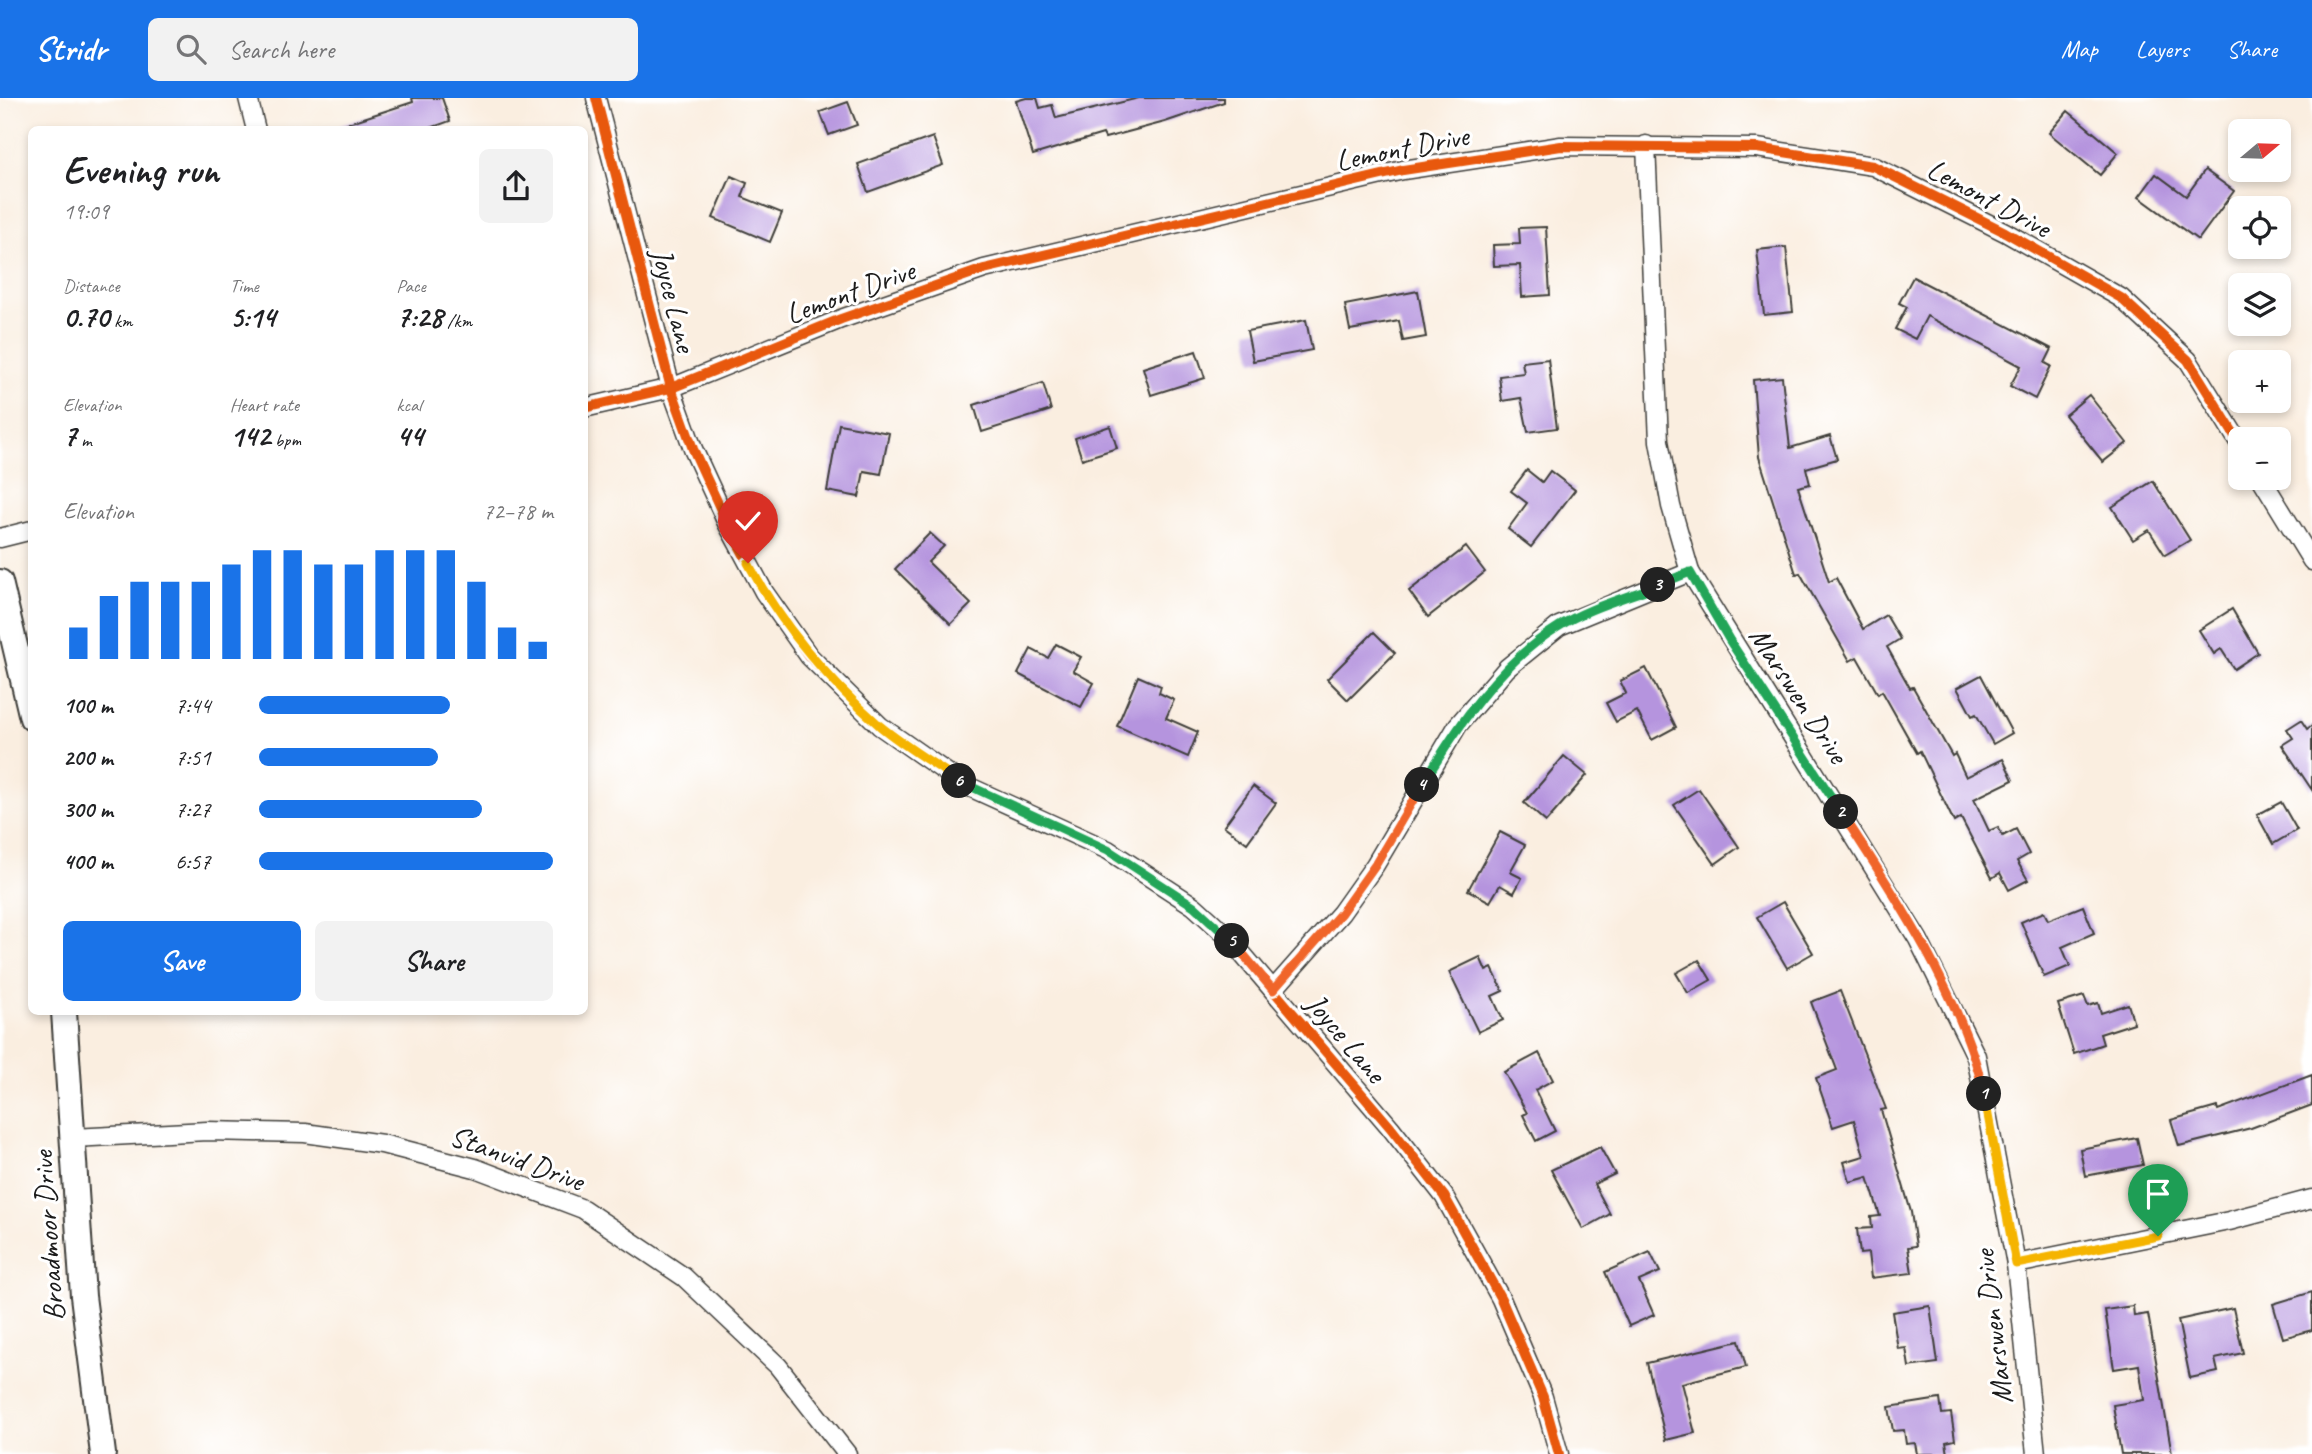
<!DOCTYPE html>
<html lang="en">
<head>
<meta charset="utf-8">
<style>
	body { margin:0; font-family:Caveat,sans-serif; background:#f2f2f2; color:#202124; height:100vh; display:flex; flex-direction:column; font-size:26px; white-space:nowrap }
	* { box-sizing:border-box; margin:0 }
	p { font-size:23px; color:#757577 }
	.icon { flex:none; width:38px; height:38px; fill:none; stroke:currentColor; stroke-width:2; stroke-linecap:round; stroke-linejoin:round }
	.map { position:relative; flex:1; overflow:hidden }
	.panel { position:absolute; left:28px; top:28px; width:560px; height:889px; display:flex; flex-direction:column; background:#fff; border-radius:10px; box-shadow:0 4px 10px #0003 }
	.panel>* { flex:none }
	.needle { width:46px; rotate:71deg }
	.buttons { position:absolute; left:2228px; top:21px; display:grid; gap:14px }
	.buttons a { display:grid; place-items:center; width:63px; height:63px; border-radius:10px; background:#fff; box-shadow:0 4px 10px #0003; font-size:35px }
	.pin { position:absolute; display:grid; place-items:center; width:60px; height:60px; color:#fff; margin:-72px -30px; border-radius:50% 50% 50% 0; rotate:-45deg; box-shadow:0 0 7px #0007 }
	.pin .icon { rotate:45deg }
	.km { position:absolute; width:35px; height:35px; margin:-18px; border-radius:50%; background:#222; color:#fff; font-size:19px; line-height:35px; text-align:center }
	.round { display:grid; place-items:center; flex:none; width:74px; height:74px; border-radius:10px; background:#f2f2f2 }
	.overview { display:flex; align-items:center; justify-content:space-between; height:119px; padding:0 35px }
	h1 { font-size:38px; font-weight:700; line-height:52px }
	.figures { display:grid; grid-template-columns:repeat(3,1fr); gap:10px; height:119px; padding:7px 35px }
	.figures div { display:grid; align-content:center }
	.figures b { font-size:30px; font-weight:700 }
	.figures small { font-size:19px; font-weight:400 }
	.figures p { font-size:19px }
	.chart { height:196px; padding:14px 35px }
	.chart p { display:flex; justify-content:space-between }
	.chart svg { width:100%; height:126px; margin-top:7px; stroke:#1a73e8; stroke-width:6 }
	.primary-button { display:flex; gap:14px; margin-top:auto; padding:14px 35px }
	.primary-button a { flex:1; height:80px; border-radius:10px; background:#1a73e8; color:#fff; font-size:28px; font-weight:700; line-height:80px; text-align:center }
	.primary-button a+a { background:#f2f2f2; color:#202124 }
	ul { padding:0 35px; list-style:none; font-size:23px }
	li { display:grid; grid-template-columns:112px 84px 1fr; align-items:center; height:52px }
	li i { height:18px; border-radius:9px; background:#1a73e8 }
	header { display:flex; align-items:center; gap:42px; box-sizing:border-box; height:98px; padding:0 35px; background:#1a73e8; color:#fff }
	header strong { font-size:33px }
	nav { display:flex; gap:38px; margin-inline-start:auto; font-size:24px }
	.search { width:490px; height:63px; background:#f2f2f2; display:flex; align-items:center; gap:18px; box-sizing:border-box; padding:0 24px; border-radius:10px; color:#757577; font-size:26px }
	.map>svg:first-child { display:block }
	.building { fill:#b594de }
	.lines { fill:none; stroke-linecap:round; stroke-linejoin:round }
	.minor-casing { stroke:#3d3c39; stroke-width:21 }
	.secondary-casing { stroke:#3d3c39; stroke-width:28 }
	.minor { stroke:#fff; stroke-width:18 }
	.secondary { stroke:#fff; stroke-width:24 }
	.cycleway-casing { stroke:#fff; stroke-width:15 }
	.cycleway { stroke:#e8590c; stroke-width:10 }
	.split-1-casing { stroke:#fff; stroke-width:14 }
	.split-2-casing { stroke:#fff; stroke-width:14 }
	.split-3-casing { stroke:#fff; stroke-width:14 }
	.split-4-casing { stroke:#fff; stroke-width:14 }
	.split-5-casing { stroke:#fff; stroke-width:14 }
	.split-6-casing { stroke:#fff; stroke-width:14 }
	.split-7-casing { stroke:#fff; stroke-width:14 }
	.split-1 { stroke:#f5b400; stroke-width:9 }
	.split-2 { stroke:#f0652b; stroke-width:9 }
	.split-3 { stroke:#22a559; stroke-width:9 }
	.split-4 { stroke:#22a559; stroke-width:9 }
	.split-5 { stroke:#f0652b; stroke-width:9 }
	.split-6 { stroke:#22a559; stroke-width:9 }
	.split-7 { stroke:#f5b400; stroke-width:9 }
	.labels { text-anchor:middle; stroke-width:6; stroke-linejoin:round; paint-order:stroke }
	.street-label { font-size:30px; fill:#1c1c1c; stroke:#fff }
</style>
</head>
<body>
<header>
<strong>Stridr</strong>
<div class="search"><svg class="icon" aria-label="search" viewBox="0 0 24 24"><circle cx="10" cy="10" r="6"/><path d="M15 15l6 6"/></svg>Search here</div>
<nav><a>Map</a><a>Layers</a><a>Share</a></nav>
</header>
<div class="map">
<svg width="2312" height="1356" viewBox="0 0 2312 1356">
	<rect width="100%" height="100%" fill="#fff"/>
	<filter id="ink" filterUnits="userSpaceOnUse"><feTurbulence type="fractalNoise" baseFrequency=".0143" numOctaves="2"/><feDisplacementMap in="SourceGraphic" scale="14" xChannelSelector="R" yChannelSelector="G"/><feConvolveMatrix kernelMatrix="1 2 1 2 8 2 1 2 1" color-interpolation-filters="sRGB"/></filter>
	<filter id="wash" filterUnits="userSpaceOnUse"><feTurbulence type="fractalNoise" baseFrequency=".00686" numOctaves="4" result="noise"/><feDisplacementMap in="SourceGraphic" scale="28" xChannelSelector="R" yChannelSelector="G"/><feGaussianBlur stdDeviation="1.57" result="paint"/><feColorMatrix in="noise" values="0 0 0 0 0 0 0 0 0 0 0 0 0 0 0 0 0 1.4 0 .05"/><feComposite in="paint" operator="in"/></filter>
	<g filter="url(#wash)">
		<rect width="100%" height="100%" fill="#faeee0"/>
		<g id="blocks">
			<g class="building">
				<polygon points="412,0 442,0 450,23 425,32 339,32 339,28 413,4"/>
				<polygon points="1026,0 1037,0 1040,10 1052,7 1056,20 1139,0 1224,0 1224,4 1165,24 1105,40 1103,36 1033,57 1016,3"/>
				<polygon points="848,4 857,27 829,37 820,14"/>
				<polygon points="2068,13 2118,55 2100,77 2049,35"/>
				<polygon points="933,39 943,67 868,94 858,66"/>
				<polygon points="2205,72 2234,93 2198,142 2139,99 2156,76 2186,98"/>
				<polygon points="731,78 747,85 742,99 782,115 770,144 713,120"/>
				<polygon points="1546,129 1550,197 1522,199 1520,167 1494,168 1493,147 1520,146 1519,130"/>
				<polygon points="1786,149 1793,214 1764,217 1757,152"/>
				<polygon points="1913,179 2052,251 2045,265 2051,268 2035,301 2010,288 2021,268 1927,218 1915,241 1895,231 1907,209 1899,205"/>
				<polygon points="1418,193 1426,239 1403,243 1399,223 1350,232 1345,207"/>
				<polygon points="1306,222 1312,252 1253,263 1247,233"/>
				<polygon points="1196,253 1205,280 1151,297 1143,270"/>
				<polygon points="1548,261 1557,330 1528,334 1521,300 1502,303 1499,278 1524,275 1522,264"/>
				<polygon points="1782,279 1790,350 1830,338 1837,361 1806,370 1810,386 1798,389 1829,484 1836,480 1863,531 1886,517 1900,541 1887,549 1910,590 1913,589 1952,658 1955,656 1966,679 2003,661 2013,682 1974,701 1989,733 1998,729 2003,738 2016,731 2029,756 2017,763 2028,782 2009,792 2000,775 1992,780 1961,720 1954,724 1920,653 1917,655 1882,593 1878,596 1857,559 1850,563 1800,475 1796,476 1759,359 1753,282"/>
				<polygon points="1043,285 1051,312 982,334 974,307"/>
				<polygon points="2089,297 2127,345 2103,364 2065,317"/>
				<polygon points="839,326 889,335 881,376 864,373 859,399 827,393"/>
				<polygon points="1110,328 1117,350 1082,361 1075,340"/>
				<polygon points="1527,372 1542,384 1550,373 1575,392 1531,449 1508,431 1527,405 1511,393"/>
				<polygon points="2153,383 2190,442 2165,457 2149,432 2133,442 2112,409"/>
				<polygon points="930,435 944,448 928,464 971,506 951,526 895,471"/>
				<polygon points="1466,449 1485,474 1428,519 1409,493"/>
				<polygon points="2232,511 2258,555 2234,571 2221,551 2214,556 2199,532"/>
				<polygon points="1374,534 1395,555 1348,602 1327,581"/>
				<polygon points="1056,546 1081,559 1073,573 1094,585 1081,609 1018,576 1031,551 1048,560"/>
				<polygon points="1646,570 1676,629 1652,642 1637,613 1616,624 1606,605 1626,595 1620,583"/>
				<polygon points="1981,577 2012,635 1993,646 1976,616 1972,618 1957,590"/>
				<polygon points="1138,578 1161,588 1159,595 1174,602 1166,620 1198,634 1188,659 1117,628"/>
				<polygon points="2301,622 2307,631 2312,627 2312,692 2282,647 2293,640 2287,631"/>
				<polygon points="1564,658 1587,677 1546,724 1524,705"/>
				<polygon points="1253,688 1276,705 1247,745 1224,728"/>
				<polygon points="1699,691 1739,749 1715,766 1674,707"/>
				<polygon points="2281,704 2297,732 2273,746 2257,717"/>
				<polygon points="1500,734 1525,747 1510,774 1522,780 1514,795 1500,787 1490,804 1468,792"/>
				<polygon points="1783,804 1813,855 1787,870 1757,819"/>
				<polygon points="2083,808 2094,835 2062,849 2070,868 2044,879 2021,824 2044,814 2048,822"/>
				<polygon points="1480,859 1486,873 1492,870 1503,893 1492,898 1503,922 1478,934 1449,874"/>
				<polygon points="1699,862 1711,882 1688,895 1676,875"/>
				<polygon points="1840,893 1886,1011 1881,1012 1911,1114 1916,1148 1908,1149 1912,1175 1871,1180 1868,1155 1860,1156 1857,1131 1872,1130 1871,1119 1880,1118 1868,1079 1850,1084 1844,1064 1864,1058 1854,1022 1833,1029 1816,980 1837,972 1811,904"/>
				<polygon points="2084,898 2088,908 2098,905 2101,915 2128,906 2134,925 2100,936 2103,946 2074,956 2058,906"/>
				<polygon points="1539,955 1553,982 1535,992 1555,1033 1536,1043 1523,1017 1527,1015 1504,974"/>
				<polygon points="2312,977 2312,1007 2251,1030 2179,1048 2171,1022 2217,1009 2218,1012"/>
				<polygon points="2137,1040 2143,1067 2085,1078 2080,1051"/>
				<polygon points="1600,1049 1615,1076 1594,1086 1610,1116 1583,1131 1551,1072"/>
				<polygon points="1650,1154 1660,1174 1639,1183 1654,1217 1629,1228 1605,1174"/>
				<polygon points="2312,1194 2312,1232 2283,1240 2273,1206"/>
				<polygon points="1930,1208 1938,1265 1909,1269 1906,1250 1898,1251 1892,1214"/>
				<polygon points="2133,1208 2134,1218 2148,1216 2172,1356 2121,1356 2113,1307 2144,1302 2139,1267 2114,1271 2105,1212"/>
				<polygon points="2233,1210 2243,1255 2215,1261 2218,1274 2190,1280 2178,1222"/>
				<polygon points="1739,1243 1746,1269 1682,1285 1695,1335 1666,1342 1647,1265"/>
				<polygon points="1940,1301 1942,1316 1951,1315 1955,1342 1946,1344 1948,1356 1917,1356 1915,1345 1906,1346 1904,1332 1893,1333 1889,1309"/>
			</g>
		</g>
	</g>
	<g filter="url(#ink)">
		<use href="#blocks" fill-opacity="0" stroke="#3d3c39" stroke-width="2"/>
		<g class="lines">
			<g class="minor-casing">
				<g id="minor">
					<polyline points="248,0 256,32"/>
					<polyline points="596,0 671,290 693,351 727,425 764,494 809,558 880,628 963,686 1108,752 1194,808 1226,837 1390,1029 1444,1098 1501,1201 1543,1299 1559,1356"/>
					<polyline points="1646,47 1659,343 1671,408 1690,474 1918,841 1976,958 2016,1166 2036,1356"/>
					<polyline points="584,310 671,290 841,221 984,171 1403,72 1561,48 1757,50 1873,68 2005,134 2121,200 2188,262 2240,346"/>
					<polyline points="2261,380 2312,463"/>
					<polyline points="0,440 32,432"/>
					<polyline points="1273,892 1341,815 1375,767 1458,627 1507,570 1559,528 1690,474"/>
					<polyline points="73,1040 207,1033 305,1035 382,1046 475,1070 583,1111 684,1179 778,1268 847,1356"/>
					<polyline points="2016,1166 2229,1123 2312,1101"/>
				</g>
			</g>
			<g class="secondary-casing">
				<g id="secondary">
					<polyline points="0,484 32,620"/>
					<polyline points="64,914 83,1198 103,1356"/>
				</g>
			</g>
			<use href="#minor" class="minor"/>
			<use href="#secondary" class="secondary"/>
			<g class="cycleway-casing">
				<g id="cycleway">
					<polyline points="596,0 671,290 693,351 727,425 764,494 809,558 880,628 963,686 1108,752 1194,808 1226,837 1390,1029 1444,1098 1501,1201 1543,1299 1559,1356"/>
					<polyline points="584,310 671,290 841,221 984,171 1403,72 1561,48 1757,50 1873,68 2005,134 2121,200 2188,262 2240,346"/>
				</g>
			</g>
			<use href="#cycleway" class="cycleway"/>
		</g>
	</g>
	<g class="lines" filter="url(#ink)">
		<g class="split-1-casing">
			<polyline id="split-1" points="1984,996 2016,1166 2158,1138"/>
		</g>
		<g class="split-2-casing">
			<path id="split-2" d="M1841,714C1894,795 1964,902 1984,996"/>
		</g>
		<g class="split-3-casing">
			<polyline id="split-3" points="1658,487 1690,474 1730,543 1841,714"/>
		</g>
		<g class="split-4-casing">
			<path id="split-4" d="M1422,687C1458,628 1498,566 1558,529C1587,510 1626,500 1658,487"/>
		</g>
		<g class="split-5-casing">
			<polyline id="split-5" points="1232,843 1273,892 1341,815 1375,767 1422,687"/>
		</g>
		<g class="split-6-casing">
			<polyline id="split-6" points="959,683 1108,752 1194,808 1232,843"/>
		</g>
		<g class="split-7-casing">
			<path id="split-7" d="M748,465C781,527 827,581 880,628C904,648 933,665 959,683"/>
		</g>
		<use href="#split-1" class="split-1"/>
		<use href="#split-2" class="split-2"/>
		<use href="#split-3" class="split-3"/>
		<use href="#split-4" class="split-4"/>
		<use href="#split-5" class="split-5"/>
		<use href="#split-6" class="split-6"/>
		<use href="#split-7" class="split-7"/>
	</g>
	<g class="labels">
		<g class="street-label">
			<text transform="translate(1402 50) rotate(-11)" y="10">Lemont Drive</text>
			<text transform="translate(1989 100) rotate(28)" y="10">Lemont Drive</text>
			<text transform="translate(850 194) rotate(-20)" y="10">Lemont Drive</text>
			<text transform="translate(674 202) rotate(76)" y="10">Joyce Lane</text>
			<text transform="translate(1799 597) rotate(57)" y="10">Marswen Drive</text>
			<text transform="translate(1346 940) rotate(50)" y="10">Joyce Lane</text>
			<text transform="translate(517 1060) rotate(20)" y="10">Stanvid Drive</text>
			<text transform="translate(48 1138) rotate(-94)" y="10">Broadmoor Drive</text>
			<text transform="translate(1993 1229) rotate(-97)" y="10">Marswen Drive</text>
		</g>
	</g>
</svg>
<div class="buttons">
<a><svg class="needle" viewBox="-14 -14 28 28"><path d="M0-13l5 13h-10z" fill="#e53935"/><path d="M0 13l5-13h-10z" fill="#757577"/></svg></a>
<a><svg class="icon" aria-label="locate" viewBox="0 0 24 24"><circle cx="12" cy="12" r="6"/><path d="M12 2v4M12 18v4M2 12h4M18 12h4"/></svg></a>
<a><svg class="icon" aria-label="layers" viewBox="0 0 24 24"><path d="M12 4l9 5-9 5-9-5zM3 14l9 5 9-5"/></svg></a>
<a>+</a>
<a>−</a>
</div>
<div class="pin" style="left:2158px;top:1138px;background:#1e9e55"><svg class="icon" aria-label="arrive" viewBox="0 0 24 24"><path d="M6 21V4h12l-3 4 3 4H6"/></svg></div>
<div class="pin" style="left:748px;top:465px;background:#d93025"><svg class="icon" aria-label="check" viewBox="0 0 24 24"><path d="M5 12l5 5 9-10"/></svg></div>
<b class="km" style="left:1984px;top:996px">1</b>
<b class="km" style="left:1841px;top:714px">2</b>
<b class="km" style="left:1658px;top:487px">3</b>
<b class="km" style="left:1422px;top:687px">4</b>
<b class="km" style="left:1232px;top:843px">5</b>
<b class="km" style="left:959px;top:683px">6</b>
<section class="panel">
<div class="overview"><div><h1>Evening run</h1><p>19:09</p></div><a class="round"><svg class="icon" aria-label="share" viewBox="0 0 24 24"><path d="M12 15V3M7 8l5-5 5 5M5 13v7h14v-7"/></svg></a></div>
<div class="figures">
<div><p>Distance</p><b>0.70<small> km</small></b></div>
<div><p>Time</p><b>5:14</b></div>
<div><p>Pace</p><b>7:28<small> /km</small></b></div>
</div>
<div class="figures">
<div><p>Elevation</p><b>7<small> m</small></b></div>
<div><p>Heart rate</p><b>142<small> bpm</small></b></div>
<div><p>kcal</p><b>44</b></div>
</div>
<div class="chart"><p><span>Elevation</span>72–78 m</p>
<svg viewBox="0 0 160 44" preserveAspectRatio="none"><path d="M5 44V33M15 44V22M25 44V17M35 44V17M45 44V17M55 44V11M65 44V6M75 44V6M85 44V11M95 44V11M105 44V6M115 44V6M125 44V6M135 44V17M145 44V33M155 44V38"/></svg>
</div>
<ul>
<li><b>100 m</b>7:44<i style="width:65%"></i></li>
<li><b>200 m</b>7:51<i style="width:61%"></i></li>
<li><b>300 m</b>7:27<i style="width:76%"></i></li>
<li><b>400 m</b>6:57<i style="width:100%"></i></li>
</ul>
<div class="primary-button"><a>Save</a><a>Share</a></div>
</section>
</div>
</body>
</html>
